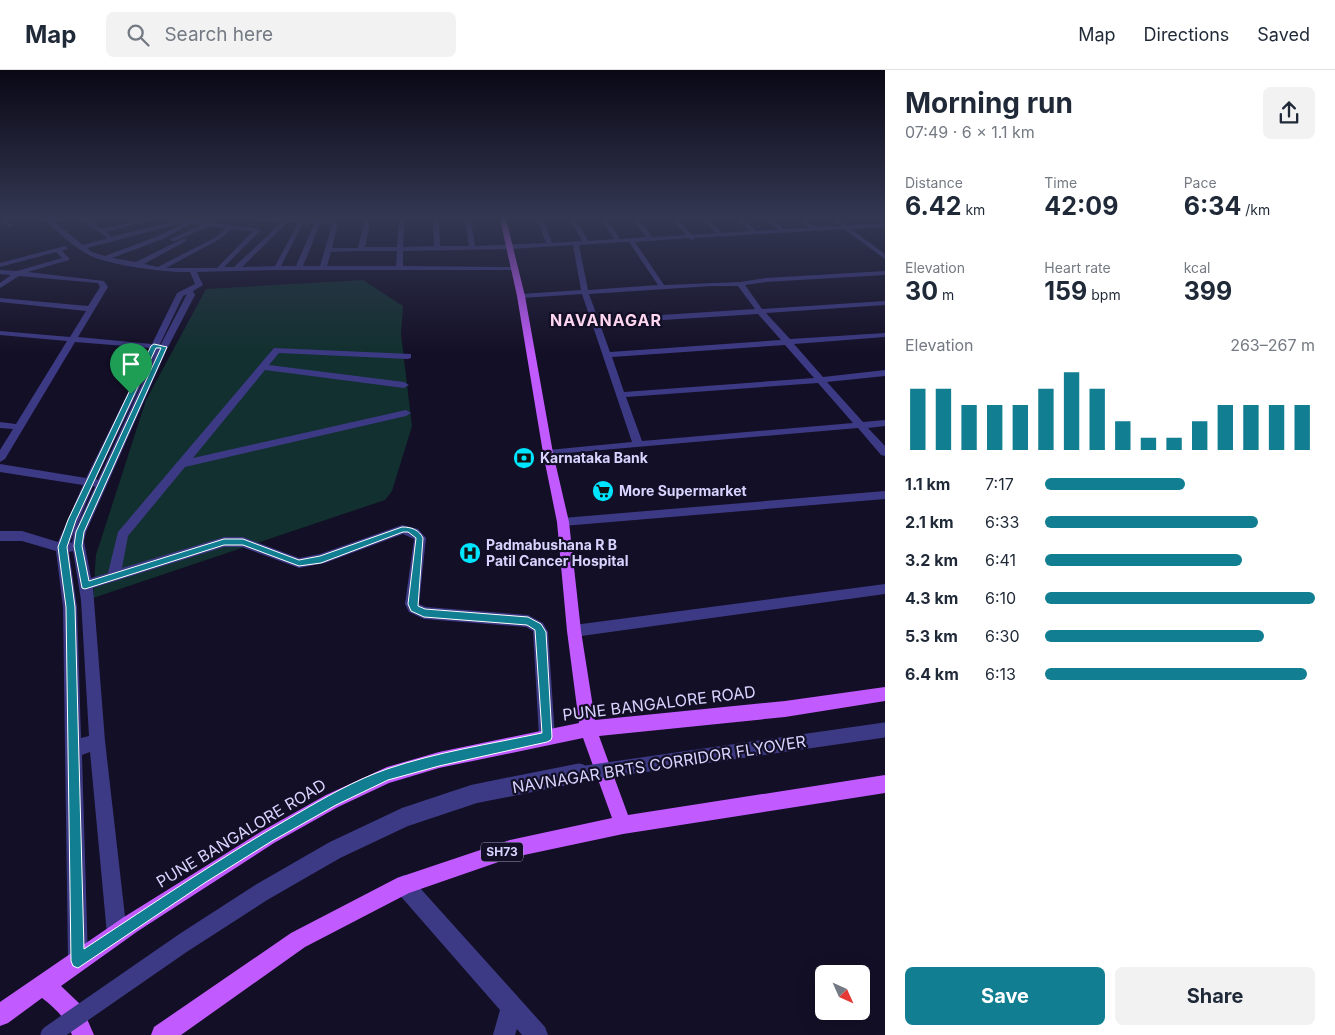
<!DOCTYPE html>
<html lang="en">
<head>
<meta charset="utf-8">
<style>
	body { margin:0; font-family:Inter,sans-serif; background:#f2f2f3; color:#1f2937; height:100vh; display:flex; flex-direction:column; font-size:19px; white-space:nowrap }
	* { box-sizing:border-box; margin:0 }
	p { font-size:16px; color:#747a83 }
	.icon { flex:none; width:28px; height:28px; fill:none; stroke:currentColor; stroke-width:2; stroke-linecap:round; stroke-linejoin:round }
	.map { position:relative; flex:1; overflow:hidden }
	.sheet { display:flex; flex-direction:column; background:#fff; width:450px }
	.sheet>* { flex:none }
	.needle { width:32px; rotate:135deg }
	.controls { position:absolute; left:815px; top:895px; display:grid; gap:10px }
	.controls a { display:grid; place-items:center; width:55px; height:55px; border-radius:8px; background:#fff; box-shadow:0 5px 20px #0002; font-size:25px }
	.pin { position:absolute; display:grid; place-items:center; width:42px; height:42px; color:#fff; margin:-51px -21px; border-radius:50% 50% 50% 0; rotate:-45deg; box-shadow:0 0 5px #0007 }
	.pin .icon { rotate:45deg }
	.round { display:grid; place-items:center; flex:none; width:52px; height:52px; border-radius:8px; background:#f2f2f3 }
	.head { display:flex; align-items:center; justify-content:space-between; height:85px; padding:0 20px }
	h1 { font-size:28px; font-weight:700; line-height:38px }
	.metrics { display:grid; grid-template-columns:repeat(3,1fr); gap:8px; height:85px; padding:5px 20px }
	.metrics div { display:grid; align-content:center }
	.metrics b { font-size:25px; font-weight:700 }
	.metrics small { font-size:14px; font-weight:400 }
	.metrics p { font-size:14px }
	.chart { height:140px; padding:10px 20px }
	.chart p { display:flex; justify-content:space-between }
	.chart svg { width:100%; height:90px; margin-top:5px; stroke:#117e91; stroke-width:6 }
	.cta { display:flex; gap:10px; margin-top:auto; padding:10px 20px }
	.cta a { flex:1; height:58px; border-radius:8px; background:#117e91; color:#fff; font-size:20px; font-weight:700; line-height:58px; text-align:center }
	.cta a+a { background:#f2f2f3; color:#1f2937 }
	ul { padding:0 20px; list-style:none; font-size:16px }
	li { display:grid; grid-template-columns:80px 60px 1fr; align-items:center; height:38px }
	li i { height:12px; border-radius:6px; background:#117e91 }
	header { display:flex; align-items:center; gap:30px; box-sizing:border-box; height:70px; padding:0 25px; background:#fff; border-bottom:1px solid #e0e1e3 }
	header strong { font-size:24px }
	nav { display:flex; gap:28px; margin-inline-start:auto; font-size:18px }
	.search { width:350px; height:45px; background:#f2f2f3; display:flex; align-items:center; gap:12px; box-sizing:border-box; padding:0 18px; border-radius:8px; color:#747a83; font-size:19px }
	main { display:flex; flex:1; min-height:0 }
	.map>svg:first-child { display:block }
	.green { fill:#12302f }
	.lines { fill:none; stroke-linecap:round; stroke-linejoin:round }
	.minor { fill:#3d3a85; fill-rule:evenodd }
	.major { fill:#c25bff; fill-rule:evenodd }
	.minor-bridge-far1 { stroke:#3d3a85; stroke-width:15 }
	.minor-bridge { stroke:#3d3a85; stroke-width:19 }
	.route { fill:#117e91; stroke:#fff; fill-rule:evenodd }
	.labels { text-anchor:middle; stroke-width:4.5; stroke-linejoin:round; paint-order:stroke }
	.shield { fill:#130f26; stroke:#9e99be; stroke-width:1 }
	.shield-label { font-size:12px; font-weight:bold; fill:#d9d4ff }
	.poi-label { font-size:14px; font-weight:bold; fill:#d9d4ff; stroke:#130f26; text-anchor:start }
	.far-district-label { font-size:16px; font-weight:bold; letter-spacing:1px; fill:#ffd6f0; stroke:#130f26 }
	.near-street-label { font-size:16px; fill:#d9d4ff; stroke:#130f26 }
</style>
</head>
<body>
<header>
<strong>Map</strong>
<div class="search"><svg class="icon" aria-label="search" viewBox="0 0 24 24"><circle cx="10" cy="10" r="6"/><path d="M15 15l6 6"/></svg>Search here</div>
<nav><a>Map</a><a>Directions</a><a>Saved</a></nav>
</header>
<main>
<div class="map">
<svg width="885" height="965" viewBox="0 0 885 965">
	<rect width="100%" height="100%" fill="#130f26"/>
	<polygon class="green" points="363,210 403,236 401,264 412,356 392,421 385,430 93,528 96,485 146,330 206,219"/>
	<g class="lines">
		<g class="minor">
			<polygon points="0,149 6,149 14,156 9,157"/>
			<path d="M44,149H70L55,152L83,175L108,168L80,149H86L102,159L145,149H153L106,162L110,165V167L183,149L260,159V161L224,197H234L282,152L254,151L251,149L333,151V149H339L332,178H358L365,149H371L365,177H397L399,149H405L403,177L434,176L433,149H439L440,176H469L465,149H471L475,176L546,173L537,149H543L552,173L582,171L570,149H576L588,171L614,169L601,149H607L620,169L646,167L633,149H639L652,167L686,165L672,149H678L692,165L716,163L702,149H708L722,163L750,161L737,149H743L756,161L778,160L767,149H773L784,159L809,158L799,149H805L816,157L840,156L831,149H837L846,155L885,153V157L851,159L885,184V189L844,159L695,168L692,170L689,168L635,172L664,215L740,212L765,208L885,201V205L765,212L745,215L762,239L885,231V235L766,243L790,269L885,263V267L794,274L823,307L885,300V306L827,312L863,352L885,350V356L868,358L885,376V386L881,385L858,358L544,385L543,383L548,380L632,372L582,224L521,228L517,226L521,224L581,220L573,175L511,179L403,181V196L516,197V199L514,200H277L197,202L203,215L193,221L195,225L168,277L86,462L84,471L91,508L108,503L118,462L274,278L411,284V288L408,289L279,283L269,295L404,312L409,315L404,318L265,300L193,388L406,340L411,343L406,346L185,397L128,466L122,498L224,467H243L299,488L320,484L402,455L418,459L426,468L419,534L426,537L528,545L543,553L548,562L555,667L553,673L547,675L541,673L539,667L533,561L526,557L424,549L409,542L405,534L414,469L403,464L325,493L299,498L242,477H224L93,518L105,671L127,864L124,871L117,874L110,871L107,864L90,682L82,685L88,891L85,898L78,901L71,898L68,891L63,537L56,481L22,471H0V461H22L58,472L83,415L0,402V394L86,408L150,278L75,272L5,389L0,392V380L13,359L0,358V352L16,354L67,271L0,265V261L70,267L86,241L0,232V228L88,236L100,217L98,213L19,206L0,218V213L11,205L0,204V200L17,201L62,188L56,182L0,197V193L65,176L68,178L67,179L62,181L69,188V190L28,202L104,211L108,217L78,267L152,274L177,223L195,214L190,202C168,203 105,195 87,184C72,175 56,161 44,149ZM186,152L158,166L105,186L92,182L87,178ZM288,152L298,153L275,196L242,197ZM303,153L314,154L296,196H281ZM190,154L201,155L171,169V171H175L209,156L226,158L216,167L158,197L144,194L186,171V169H182L136,192L112,188L163,169ZM320,154L332,155L320,196H303ZM232,159L253,161L217,198H166L220,169ZM622,172H629L658,215L588,220L579,175ZM359,181H397L396,196H327L331,182ZM712,216H738L755,239L598,249L589,224ZM187,224L161,274H160L183,226ZM758,244L781,270L610,282L600,254ZM785,275L814,308L624,322L612,287ZM158,279L98,410L96,409ZM818,313L853,353L642,371L626,327ZM93,416L95,417L74,462L72,473L70,472ZM73,481L81,530L89,666L81,668L77,537L69,482Z"/>
			<polygon points="885,421 885,429 563,456 557,452 563,448"/>
			<polygon points="885,514 885,524 574,567 569,565 567,561 569,557 574,555"/>
			<polygon points="404,805 411,808 545,957 548,965 522,965 517,959 515,965 493,965 500,940 397,822 394,815 397,808"/>
		</g>
		<path class="major" d="M500,149H506L525,226L553,383L569,452L581,561L595,650L785,631L885,617V631L785,647L599,666L628,745L885,705V723L623,764L510,788L409,823L305,877L181,965H151L154,957L291,863L397,808L510,770L612,748L583,668L439,698L389,713L338,737L274,773L138,861L61,916L81,935L94,965H72C67,949 55,938 42,928L8,953L0,956V932L124,847L262,761L326,725L387,697L439,682L579,653L567,561L557,452L543,383L517,226Z"/>
		<polyline class="minor-bridge-far1" points="572,705 885,660"/>
		<polyline class="minor-bridge" points="50,965 183,873 262,822 335,780 405,747 474,724 579,703"/>
	</g>
	<linearGradient id="sky" x2="0" y2="1"><stop stop-color="#0a0815"/><stop offset="0.52" stop-color="#333752"/><stop offset="1" stop-color="#333752" stop-opacity="0"/></linearGradient>
	<rect width="885" height="284" fill="url(#sky)"/>
	<path class="route" d="M154,274L167,277L84,462L82,476L89,511L224,469H243L299,490L320,486L402,457C412,457 419,460 423,468L418,536L425,539L528,547L541,554L546,562L552,667L551,670L547,672L439,696L388,710L336,735L272,771L206,812L78,898L73,896L71,891L66,537L58,477L68,450L151,276ZM156,278H161L76,462L74,476L82,518L85,519L224,475H243L299,496L321,493L403,462H408L416,468L408,534L411,541L424,547L527,555L535,560L542,663C490,674 437,682 387,699C355,710 324,728 295,745C223,786 154,833 84,879L75,537L67,477L76,450Z"/>
	<defs>
		<g id="bank-disc" transform="scale(1.125)"><circle r="9.5" fill="#00e5ff" stroke="#130f26"/><path d="M-6-4H6V4H-6ZM0-2.3a2.3 2.3 0 1 0 0 4.6a2.3 2.3 0 1 0 0-4.6Z" fill="#111"/></g>
		<g id="supermarket-disc" transform="scale(1.125)"><circle r="9.5" fill="#00e5ff" stroke="#130f26"/><path d="M-6-5.5h2.5l.6 2H6L4.5 2H-2.5L-4.4-4H-6ZM-1.5 3.2a1.3 1.3 0 1 0 .1 0ZM3 3.2a1.3 1.3 0 1 0 .1 0Z" fill="#111"/></g>
		<g id="hospital-disc" transform="scale(1.125)"><circle r="9.5" fill="#00e5ff" stroke="#130f26"/><path d="M-5-5h3v3.5h4V-5h3V5h-3V1.5h-4V5h-3Z" fill="#111"/></g>
	</defs>
	<g fill-rule="evenodd">
		<use href="#bank-disc" x="524" y="388"/>
		<use href="#supermarket-disc" x="603" y="421"/>
		<use href="#hospital-disc" x="470" y="483"/>
	</g>
	<g class="labels">
		<rect class="shield" x="481" y="772.5" width="42" height="19" rx="4"/>
		<g class="shield-label">
			<text x="502" y="786">SH73</text>
		</g>
		<g class="poi-label">
			<text x="540" y="393">Karnataka Bank</text>
			<text x="619" y="426">More Supermarket</text>
			<text x="486" y="480">Padmabushana R B<tspan x="486" dy="16">Patil Cancer Hospital</tspan></text>
		</g>
		<g class="far-district-label">
			<text x="606" y="256">NAVANAGAR</text>
		</g>
		<g class="near-street-label">
			<text transform="translate(659 633) rotate(-7)" y="6">PUNE BANGALORE ROAD</text>
			<text transform="translate(659 694) rotate(-9)" y="6">NAVNAGAR BRTS CORRIDOR FLYOVER</text>
			<text transform="translate(241 763) rotate(-31)" y="6">PUNE BANGALORE ROAD</text>
		</g>
	</g>
</svg>
<div class="controls">
<a><svg class="needle" viewBox="-14 -14 28 28"><path d="M0-13l5 13h-10z" fill="#e53935"/><path d="M0 13l5-13h-10z" fill="#747a83"/></svg></a>
</div>
<div class="pin" style="left:131px;top:324px;background:#1e9e55"><svg class="icon" aria-label="arrive" viewBox="0 0 24 24"><path d="M6 21V4h12l-3 4 3 4H6"/></svg></div>
</div>
<section class="sheet">
<div class="head"><div><h1>Morning run</h1><p>07:49 · 6 × 1.1 km</p></div><a class="round"><svg class="icon" aria-label="share" viewBox="0 0 24 24"><path d="M12 15V3M7 8l5-5 5 5M5 13v7h14v-7"/></svg></a></div>
<div class="metrics">
<div><p>Distance</p><b>6.42<small> km</small></b></div>
<div><p>Time</p><b>42:09</b></div>
<div><p>Pace</p><b>6:34<small> /km</small></b></div>
</div>
<div class="metrics">
<div><p>Elevation</p><b>30<small> m</small></b></div>
<div><p>Heart rate</p><b>159<small> bpm</small></b></div>
<div><p>kcal</p><b>399</b></div>
</div>
<div class="chart"><p><span>Elevation</span>263–267 m</p>
<svg viewBox="0 0 160 44" preserveAspectRatio="none"><path d="M5 44V14M15 44V14M25 44V22M35 44V22M45 44V22M55 44V14M65 44V6M75 44V14M85 44V30M95 44V38M105 44V38M115 44V30M125 44V22M135 44V22M145 44V22M155 44V22"/></svg>
</div>
<ul>
<li><b>1.1 km</b>7:17<i style="width:52%"></i></li>
<li><b>2.1 km</b>6:33<i style="width:79%"></i></li>
<li><b>3.2 km</b>6:41<i style="width:73%"></i></li>
<li><b>4.3 km</b>6:10<i style="width:100%"></i></li>
<li><b>5.3 km</b>6:30<i style="width:81%"></i></li>
<li><b>6.4 km</b>6:13<i style="width:97%"></i></li>
</ul>
<div class="cta"><a>Save</a><a>Share</a></div>
</section>
</main>
</body>
</html>
